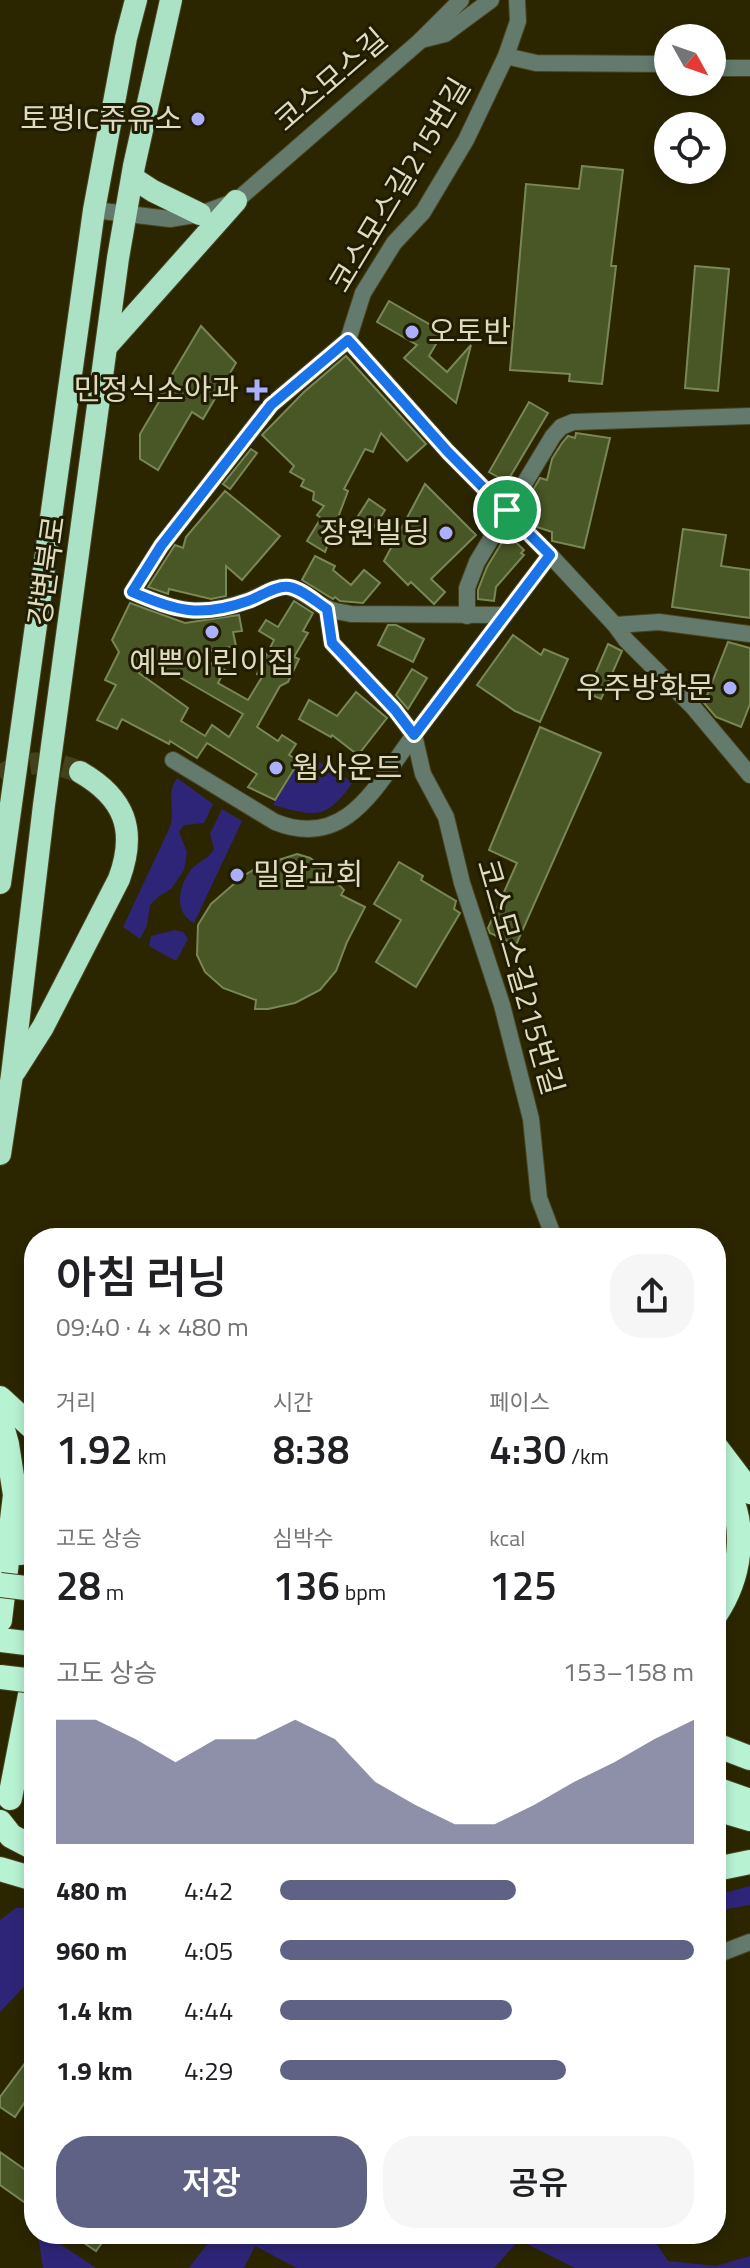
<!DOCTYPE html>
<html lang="ko">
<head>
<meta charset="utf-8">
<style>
	body { margin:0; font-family:"Titillium Web","Noto Sans KR",sans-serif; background:#f6f6f6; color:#202124; height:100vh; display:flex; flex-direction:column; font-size:30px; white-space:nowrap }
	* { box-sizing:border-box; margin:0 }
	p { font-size:26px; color:#757577 }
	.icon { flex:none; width:44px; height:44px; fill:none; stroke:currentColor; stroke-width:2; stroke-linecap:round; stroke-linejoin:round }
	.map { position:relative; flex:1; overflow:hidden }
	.side { position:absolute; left:24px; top:1228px; width:702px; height:1016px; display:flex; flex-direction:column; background:#fff; border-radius:32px; box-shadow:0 4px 12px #0003 }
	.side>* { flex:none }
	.needle { width:52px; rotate:130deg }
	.controls { position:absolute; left:654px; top:24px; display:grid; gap:16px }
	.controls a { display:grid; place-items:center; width:72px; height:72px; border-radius:50%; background:#fff; box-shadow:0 4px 12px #0003; font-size:40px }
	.pin { position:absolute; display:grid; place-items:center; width:68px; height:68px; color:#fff; margin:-34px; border:4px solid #fff; border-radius:50%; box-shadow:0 2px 8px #0007 }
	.round { display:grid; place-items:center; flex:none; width:84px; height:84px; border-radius:32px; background:#f6f6f6 }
	.overview { display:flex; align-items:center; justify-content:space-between; height:136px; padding:0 32px }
	h1 { font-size:44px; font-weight:600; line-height:60px }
	.figures { display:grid; grid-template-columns:repeat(3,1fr); gap:12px; height:136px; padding:8px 32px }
	.figures div { display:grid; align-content:center }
	.figures b { font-size:40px; font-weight:600 }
	.figures small { font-size:22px; font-weight:400 }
	.figures p { font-size:22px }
	.chart { height:224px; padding:16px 32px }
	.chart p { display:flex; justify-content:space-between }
	.chart svg { width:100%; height:144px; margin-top:8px; fill:#5f6185; opacity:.7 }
	.cta { display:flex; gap:16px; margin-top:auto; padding:16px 32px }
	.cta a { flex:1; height:92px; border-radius:32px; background:#5f6185; color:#fff; font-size:32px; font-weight:600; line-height:92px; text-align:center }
	.cta a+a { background:#f6f6f6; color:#202124 }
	ul { padding:0 32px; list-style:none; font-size:26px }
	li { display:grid; grid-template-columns:128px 96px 1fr; align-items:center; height:60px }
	li i { height:20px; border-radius:10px; background:#5f6185 }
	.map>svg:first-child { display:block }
	.green { fill:#2f2578 }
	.building { fill:#495625; stroke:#798755; stroke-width:2; fill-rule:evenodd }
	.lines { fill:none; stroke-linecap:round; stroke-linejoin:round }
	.trunk-tunnel { stroke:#46411d; stroke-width:22; stroke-dasharray:22 11; stroke-linecap:butt }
	.minor-casing { stroke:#48431f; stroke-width:18 }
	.tertiary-casing { stroke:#48431f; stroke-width:18 }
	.trunk-casing { stroke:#48431f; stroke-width:24 }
	.motorway-casing { stroke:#48431f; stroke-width:26 }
	.minor { stroke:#637a6d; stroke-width:16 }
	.tertiary { stroke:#637a6d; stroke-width:16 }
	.trunk { stroke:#abe1c4; stroke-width:22 }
	.motorway { stroke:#b7f2d3; stroke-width:24 }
	.motorway-bridge-casing { stroke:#48431f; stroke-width:26; stroke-linecap:butt }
	.motorway-bridge { stroke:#b7f2d3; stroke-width:24 }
	.route-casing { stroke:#fff; stroke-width:16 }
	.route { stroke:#1a73e8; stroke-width:10 }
	.poi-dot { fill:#acaffb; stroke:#201c02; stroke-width:3 }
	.labels { text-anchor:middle; stroke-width:6; stroke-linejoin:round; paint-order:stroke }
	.street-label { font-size:30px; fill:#dedbbf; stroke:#201c02 }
	.poi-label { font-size:30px; fill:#dedbbf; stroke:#201c02; text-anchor:end }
</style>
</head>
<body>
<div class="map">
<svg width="750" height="2268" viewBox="0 0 750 2268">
	<rect width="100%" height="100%" fill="#2b2600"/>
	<g class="green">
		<path d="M305,754L353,782C326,820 317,817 273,805Z"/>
		<path d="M177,778L213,804L204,823L184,825L179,832L187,852L184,870L171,889L158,897L150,905L147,925L140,939L123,927L170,827C176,810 165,795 177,778Z"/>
		<path d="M222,809L242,821L194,923C174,912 178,888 190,871C197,861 208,860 214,849L210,834Z"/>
		<polygon points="175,930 183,932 188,939 176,961 149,946 151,936"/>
		<polygon points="750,1886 750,1905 716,1911 716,1895"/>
		<polygon points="34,1907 34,1976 0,2012 0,1920 16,1908"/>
		<polygon points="38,2234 45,2234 96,2268 43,2268"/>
		<polygon points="215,2234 650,2234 668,2261 716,2266 750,2256 750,2268 575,2268 519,2240 494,2268 297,2268 255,2246 244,2268 189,2268"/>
	</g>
	<g class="building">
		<polygon points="582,166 623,170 611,266 616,266 602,384 569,381 570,374 510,370 526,184 579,189"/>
		<polygon points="695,266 729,269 718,391 685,388"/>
		<polygon points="389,301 443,332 429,356 447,372 471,345 456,403 404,358 417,345 377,322"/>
		<polygon points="201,326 236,363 203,419 192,412 158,470 140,459 140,434 163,395 161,393"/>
		<polygon points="346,356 426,444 407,461 381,433 373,452 365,449 344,489 348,491 325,552 307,541 321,518 317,515 324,506 313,500 314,492 301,486 304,480 290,472 294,466 262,435 304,392"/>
		<polygon points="529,402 548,413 507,482 489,472"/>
		<polygon points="576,433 610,438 584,548 552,541 552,532 537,527 539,518 525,514 527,500 540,478 547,480 552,459 562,443 568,436 575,438"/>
		<polygon points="251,449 257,453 230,489 223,484"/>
		<polygon points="425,484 476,535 431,579 445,592 434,604 411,582 408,585 384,561"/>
		<polygon points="225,491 280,536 242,580 226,566 226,596 211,599 169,589 168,594 148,587 175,545 183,548 186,537"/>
		<polygon points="369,499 385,510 367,538 351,527"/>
		<polygon points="683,529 726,535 721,566 750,570 750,618 672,607"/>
		<polygon points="507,534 524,550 521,553 524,555 496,587 494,601 478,599 478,590 487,567"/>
		<polygon points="315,556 335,566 333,570 351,585 364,570 380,583 363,603 340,601 335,597 333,599 302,580"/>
		<path d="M294,601L313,613L303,631L308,633L294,657L299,659L288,682L280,686L257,727L278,741L282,735L296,744L289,755L299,761L275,800L248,787L257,774L207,743L197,758L170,741L169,744L122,719L117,729L97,720L116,685L105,680L119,652L112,640L130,603L185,623L239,615L242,631L233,632L236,646L192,654L225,670L218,683L248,700L262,677L257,674L274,640L259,631L266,620L278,627ZM148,659L243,714L229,737L212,725L205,736L181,721L188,708L139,673Z"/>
		<polygon points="388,625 396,625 424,639 413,662 378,645"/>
		<polygon points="513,635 541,655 544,649 568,659 540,722 515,711 477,685"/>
		<polygon points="728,642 750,648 750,704 741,727 716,717 704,703"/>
		<polygon points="608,644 622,651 601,699 587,693"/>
		<polygon points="412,669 427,678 408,709 396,695"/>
		<polygon points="356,692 387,718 358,755 332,735 331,737 299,719 309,700 337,716"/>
		<polygon points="540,727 601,753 516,945 490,933 488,928 517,863 489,850"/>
		<polygon points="297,854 310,858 319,865 344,890 341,895 365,907 347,942 336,971 320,990 295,1003 268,1009 255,1009 256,1000 223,988 205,972 197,955 198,925 211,904 243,876 260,866"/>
		<polygon points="399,862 423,876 421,880 456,901 454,909 460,913 416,987 376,962 401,920 374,904"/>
		<polygon points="34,2051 34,2088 15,2117 0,2107 0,2097"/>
		<polygon points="0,2152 34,2176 34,2209 0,2185"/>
		<polygon points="71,2234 108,2234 96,2251"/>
	</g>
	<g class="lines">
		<path class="trunk-tunnel" d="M0,777C24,758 53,761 80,772"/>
		<g class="minor-casing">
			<g id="minor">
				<polyline points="421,40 445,34 491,0"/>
				<polyline points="506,56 536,63 668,64"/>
				<polyline points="712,68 750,68"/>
				<polyline points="94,210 170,219 200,214 236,201 420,41 461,0"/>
				<polyline points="550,555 615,625 626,640 693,707 750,775"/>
				<polyline points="327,609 332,643 395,710 414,735 423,774 446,817 462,883 502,1005 531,1119 539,1198 554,1238"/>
				<path d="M505,615L351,614C343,612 334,612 327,608C314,603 302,589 288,587C275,585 260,597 247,601C199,618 176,611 132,592L161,546L271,405L348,340L363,293L394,243L423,212L466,140L506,56L518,21L517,0"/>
				<polyline points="467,616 467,588 477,562 553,436 561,427 573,422 750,416"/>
				<polyline points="615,625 659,622 750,634"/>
				<path d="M173,760L275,822C347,851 377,784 414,735"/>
				<polyline points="716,1955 750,1942"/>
			</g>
		</g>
		<g class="tertiary-casing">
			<polyline id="tertiary" points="348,340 448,452 550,555 414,735"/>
		</g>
		<g class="trunk-casing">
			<g id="trunk">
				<polyline points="133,178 153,191 200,214"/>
				<polyline points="107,346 236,201"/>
				<polyline points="0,883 94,210 126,38 136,0"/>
				<path d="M15,1071L43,1027L119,879C137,830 125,798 80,772"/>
				<polyline points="0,1154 12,1075 44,805 118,258 134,166 171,0"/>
			</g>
		</g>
		<g class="motorway-casing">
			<g id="motorway">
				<polyline points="0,1398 34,1429"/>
				<polyline points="0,1419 7,1444 15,1495 0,1620"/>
				<polyline points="716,1447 750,1492"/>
				<path d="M716,1474C750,1514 743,1573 716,1614"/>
				<polyline points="20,1553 28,1523 34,1515"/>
				<polyline points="0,1640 34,1644"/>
				<polyline points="716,1745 750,1758"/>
				<polyline points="716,1789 750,1801"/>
				<polyline points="10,1798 34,1674"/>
				<polyline points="716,1809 750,1819"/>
				<polyline points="0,1822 11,1836 34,1848"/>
				<polyline points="0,1869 34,1879"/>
				<polyline points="716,1869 750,1862"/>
			</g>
		</g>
		<use href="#minor" class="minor"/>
		<use href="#tertiary" class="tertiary"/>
		<use href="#trunk" class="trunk"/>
		<use href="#motorway" class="motorway"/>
		<g class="motorway-bridge-casing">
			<g id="motorway-bridge">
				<polyline points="0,1585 34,1589"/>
				<polyline points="0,1677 34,1681"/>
			</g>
		</g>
		<use href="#motorway-bridge" class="motorway-bridge"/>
	</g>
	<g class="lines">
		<g class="route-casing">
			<path id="route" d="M348,340L448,452L550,555L414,735L395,710L332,643L327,609C316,602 302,589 289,587C276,585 260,597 248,601C200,618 176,611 132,592L161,546L271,405Z"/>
		</g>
		<use href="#route" class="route"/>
	</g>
	<g class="poi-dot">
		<circle cx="198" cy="119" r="8"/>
		<circle cx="412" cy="332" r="8"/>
		<path d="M253 378h8v8h8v8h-8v8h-8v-8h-8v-8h8z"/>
		<circle cx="446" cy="533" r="8"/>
		<circle cx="212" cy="632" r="8"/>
		<circle cx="730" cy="688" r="8"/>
		<circle cx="276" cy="768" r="8"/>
		<circle cx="237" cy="875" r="8"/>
	</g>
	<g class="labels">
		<g class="street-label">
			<text transform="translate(331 80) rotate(-41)" y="10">코스모스길</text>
			<text transform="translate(400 185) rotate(-59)" y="10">코스모스길215번길</text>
			<text transform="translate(47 571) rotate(-82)" y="10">강변북로</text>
			<text transform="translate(520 977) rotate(74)" y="10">코스모스길215번길</text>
		</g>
		<g class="poi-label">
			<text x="182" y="129">토평IC주유소</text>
			<text x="428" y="342" text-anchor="start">오토반</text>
			<text x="239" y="400">민정식소아과</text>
			<text x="430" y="543">장원빌딩</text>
			<text x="212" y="673" text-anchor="middle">예쁜이린이집</text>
			<text x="714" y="698">우주방화문</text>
			<text x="292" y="778" text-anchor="start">웜사운드</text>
			<text x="253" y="885" text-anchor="start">밀알교회</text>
		</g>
	</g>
</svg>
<div class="controls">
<a><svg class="needle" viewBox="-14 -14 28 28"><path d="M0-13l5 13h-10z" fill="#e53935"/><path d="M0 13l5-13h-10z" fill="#757577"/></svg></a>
<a><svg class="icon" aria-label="locate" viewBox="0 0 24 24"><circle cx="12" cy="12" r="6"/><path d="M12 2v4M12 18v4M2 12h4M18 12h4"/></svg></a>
</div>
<div class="pin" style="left:507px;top:510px;background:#1e9e55"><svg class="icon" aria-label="arrive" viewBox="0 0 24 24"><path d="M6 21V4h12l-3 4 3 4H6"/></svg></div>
<section class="side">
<div class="overview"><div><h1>아침 러닝</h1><p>09:40 · 4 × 480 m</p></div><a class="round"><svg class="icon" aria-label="share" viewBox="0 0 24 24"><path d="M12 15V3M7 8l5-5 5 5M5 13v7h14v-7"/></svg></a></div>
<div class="figures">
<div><p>거리</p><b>1.92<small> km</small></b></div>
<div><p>시간</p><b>8:38</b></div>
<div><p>페이스</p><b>4:30<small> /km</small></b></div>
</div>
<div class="figures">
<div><p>고도 상승</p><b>28<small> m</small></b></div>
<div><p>심박수</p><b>136<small> bpm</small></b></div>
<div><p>kcal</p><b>125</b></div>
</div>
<div class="chart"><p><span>고도 상승</span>153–158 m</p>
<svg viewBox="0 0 160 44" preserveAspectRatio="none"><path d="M0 44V6L10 6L20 12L30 19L40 12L50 12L60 6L70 12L80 25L90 32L100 38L110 38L120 32L130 25L140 19L150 12L160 6V44z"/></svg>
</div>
<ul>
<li><b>480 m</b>4:42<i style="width:57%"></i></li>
<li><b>960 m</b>4:05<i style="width:100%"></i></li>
<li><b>1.4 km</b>4:44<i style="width:56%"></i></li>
<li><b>1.9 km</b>4:29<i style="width:69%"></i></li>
</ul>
<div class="cta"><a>저장</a><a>공유</a></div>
</section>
</div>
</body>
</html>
